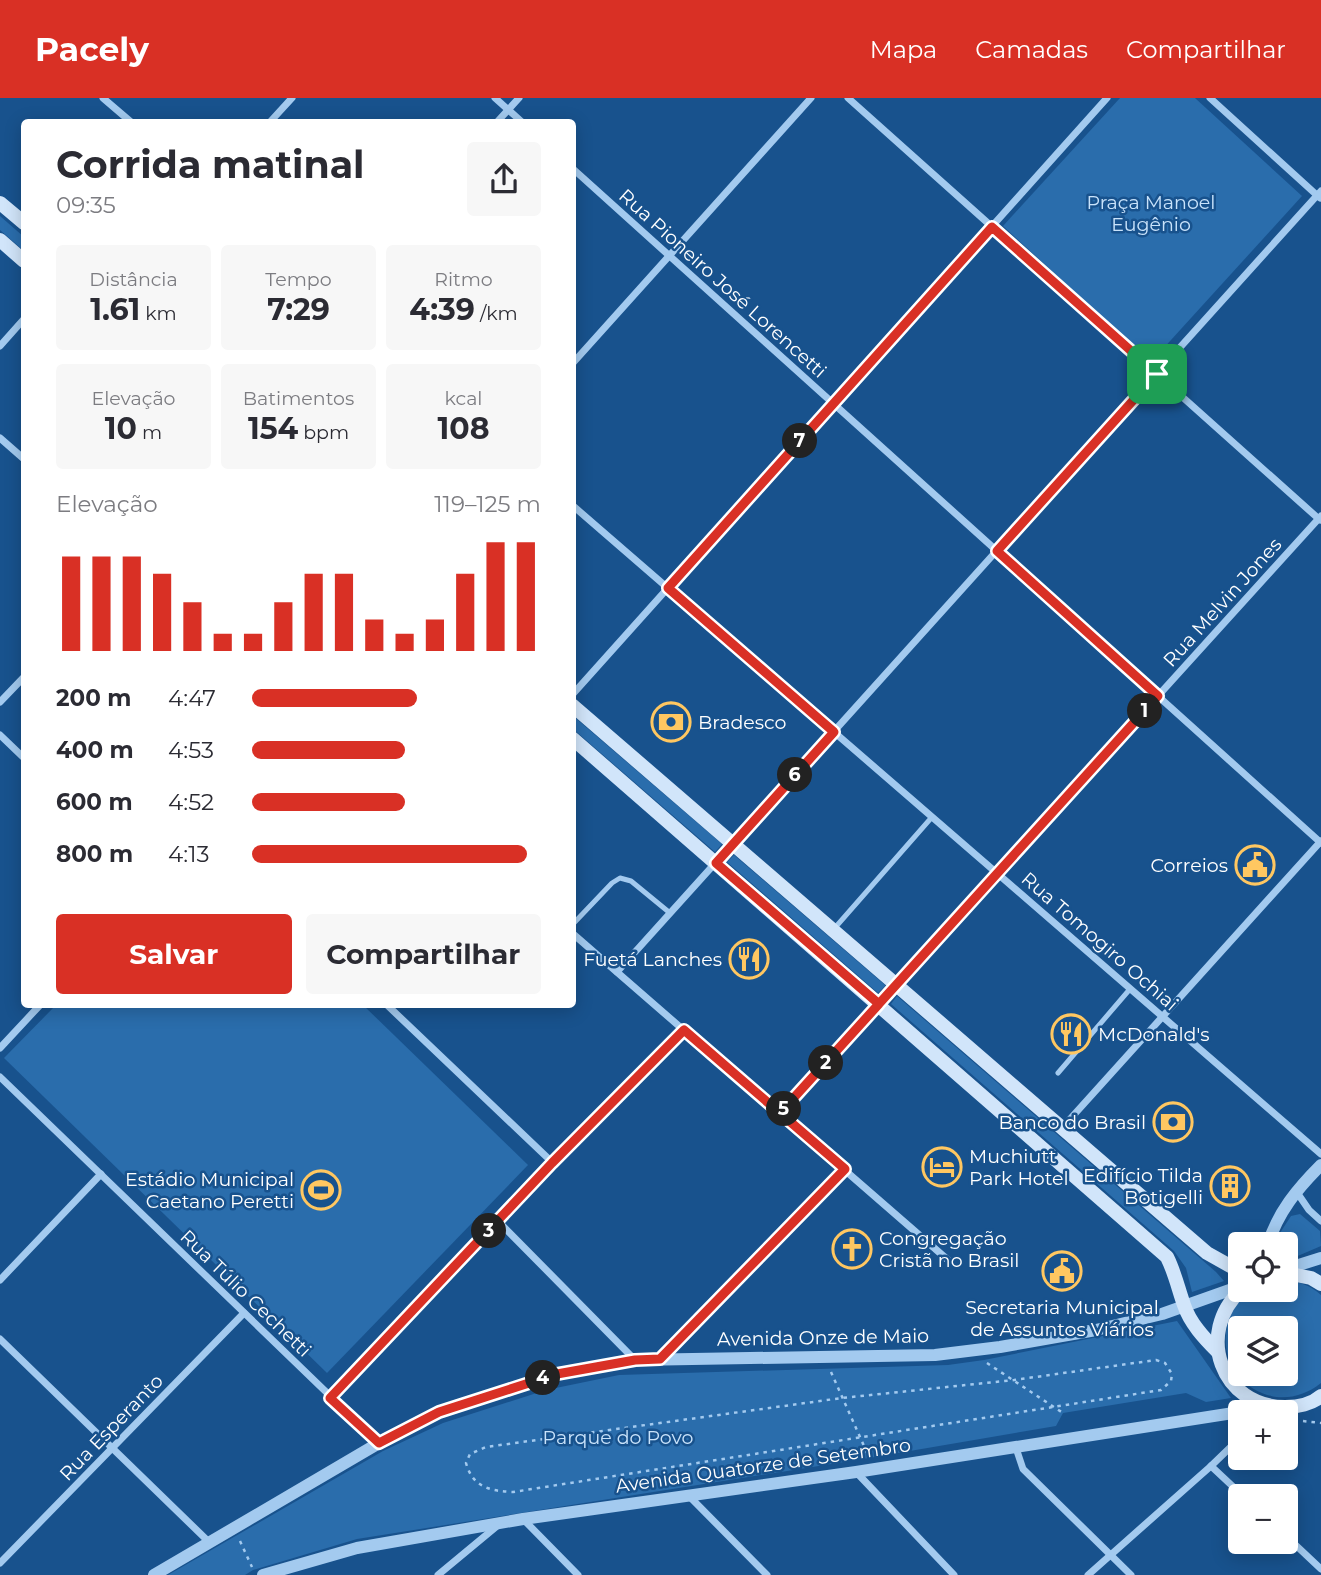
<!DOCTYPE html>
<html lang="pt">
<head>
<meta charset="utf-8">
<style>
	body { margin:0; font-family:Montserrat,sans-serif; background:#f7f7f7; color:#2b2b33; height:100vh; display:flex; flex-direction:column; font-size:26px; white-space:nowrap }
	* { box-sizing:border-box; margin:0 }
	p { font-size:23px; color:#7c7c81 }
	.icon { flex:none; width:38px; height:38px; fill:none; stroke:currentColor; stroke-width:2; stroke-linecap:round; stroke-linejoin:round }
	.map { position:relative; flex:1; overflow:hidden }
	.details { position:absolute; left:21px; top:21px; width:555px; height:889px; display:flex; flex-direction:column; background:#fff; border-radius:7px; box-shadow:0 4px 18px #0003 }
	.details>* { flex:none }
	.controls { position:absolute; left:1228px; top:1134px; display:grid; gap:14px }
	.controls a { display:grid; place-items:center; width:70px; height:70px; border-radius:7px; background:#fff; box-shadow:0 4px 18px #0003; font-size:35px }
	.pin { position:absolute; display:grid; place-items:center; width:60px; height:60px; color:#fff; margin:-30px; border-radius:14px; box-shadow:0 4px 10px #0006 }
	.km { position:absolute; width:35px; height:35px; margin:-18px; border-radius:50%; background:#222; color:#fff; font-size:19px; line-height:35px; text-align:center }
	.round { display:grid; place-items:center; flex:none; width:74px; height:74px; border-radius:7px; background:#f7f7f7 }
	.summary { display:flex; align-items:center; justify-content:space-between; height:119px; padding:0 35px }
	h1 { font-size:38px; font-weight:700; line-height:52px }
	.stats { display:grid; grid-template-columns:repeat(3,1fr); gap:10px; height:119px; padding:7px 35px }
	.stats div { display:grid; align-content:center; border-radius:7px; background:#f7f7f7; text-align:center }
	.stats b { font-size:30px; font-weight:700 }
	.stats small { font-size:19px; font-weight:400 }
	.stats p { font-size:19px }
	.chart { height:196px; padding:14px 35px }
	.chart p { display:flex; justify-content:space-between }
	.chart svg { width:100%; height:126px; margin-top:7px; stroke:#d93025; stroke-width:6 }
	.action { display:flex; gap:14px; margin-top:auto; padding:14px 35px }
	.action a { flex:1; height:80px; border-radius:7px; background:#d93025; color:#fff; font-size:28px; font-weight:700; line-height:80px; text-align:center }
	.action a+a { background:#f7f7f7; color:#2b2b33 }
	ul { padding:0 35px; list-style:none; font-size:23px }
	li { display:grid; grid-template-columns:112px 84px 1fr; align-items:center; height:52px }
	li i { height:18px; border-radius:9px; background:#d93025 }
	header { display:flex; align-items:center; gap:42px; box-sizing:border-box; height:98px; padding:0 35px; background:#d93025; color:#fff }
	header strong { font-size:33px }
	nav { display:flex; gap:38px; margin-inline-start:auto; font-size:24px }
	.map>svg:first-child { display:block }
	.green { fill:#2a6dac; fill-rule:evenodd }
	.lines { fill:none; stroke-linecap:round; stroke-linejoin:round }
	.path { stroke:#a3caef; stroke-width:2.5; stroke-dasharray:3.5 5; stroke-linecap:butt }
	.service { stroke:#a3caef; stroke-width:5 }
	.minor { stroke:#a3caef; stroke-width:7 }
	.tertiary { stroke:#a3caef; stroke-width:12 }
	.secondary { stroke:#d1e5fa; stroke-width:14 }
	.route-casing { stroke:#fff; stroke-width:14 }
	.route { stroke:#d93025; stroke-width:9 }
	.labels { text-anchor:middle; stroke-width:5; stroke-linejoin:round; paint-order:stroke }
	.park-label { font-size:19px; fill:#c9e3fb; stroke:#18528d }
	.street-label { font-size:19px; fill:#fff; stroke:#18528d }
	.poi-label { font-size:19px; fill:#fff; stroke:#18528d; text-anchor:end }
</style>
</head>
<body>
<header>
<strong>Pacely</strong>
<nav><a>Mapa</a><a>Camadas</a><a>Compartilhar</a></nav>
</header>
<div class="map">
<svg width="1321" height="1477" viewBox="0 0 1321 1477">
	<rect width="100%" height="100%" fill="#18528d"/>
	<g class="green">
		<polygon points="1120,0 1195,0 1302,98 1151,264 1003,128"/>
		<polygon points="0,118 24,139 24,153 0,132"/>
		<polygon points="572,617 722,746 715,754 572,630"/>
		<polygon points="734,757 885,887 885,888 878,895 727,764"/>
		<polygon points="897,898 1216,1174 1224,1183 1192,1194 1186,1170 1174,1153 891,906"/>
		<polygon points="56,907 363,907 528,1067 327,1275 4,960"/>
		<polygon points="1300,1116 1320,1133 1321,1148 1286,1163 1286,1146 1276,1146 1276,1141 1291,1118"/>
		<path d="M1286,1183C1299,1183 1311,1188 1321,1197V1285C1266,1329 1197,1262 1238,1205C1242,1200 1248,1193 1254,1192C1263,1189 1276,1192 1286,1192ZM1241,1230H1286V1276H1241Z"/>
		<polygon points="1177,1223 1231,1300 1206,1304 1186,1295 1063,1315 1056,1328 869,1360 357,1441 253,1472 245,1477 168,1477 383,1353 443,1325 546,1292 619,1277 948,1267 984,1262"/>
	</g>
	<g class="lines">
		<g class="path">
			<path d="M1156,1262L1165,1265L1172,1276L1171,1283L1161,1292L513,1394C491,1393 473,1390 466,1365L470,1356L486,1349L842,1300L1014,1282Z"/>
			<polyline points="987,1265 1063,1315"/>
			<polyline points="831,1274 868,1357"/>
			<polyline points="1303,1323 1321,1325"/>
			<polyline points="240,1443 252,1469"/>
		</g>
		<g class="service">
			<polyline points="572,827 612,785 620,780 631,783 670,815"/>
			<polyline points="833,832 932,719"/>
			<polyline points="1058,975 1130,891"/>
			<polyline points="330,1300 498,1123"/>
		</g>
		<g class="minor">
			<polyline points="103,0 131,24"/>
			<polyline points="495,0 522,24"/>
			<polyline points="848,0 1320,422"/>
			<polyline points="1210,0 1320,100"/>
			<polyline points="270,24 292,0"/>
			<polyline points="497,24 519,0"/>
			<polyline points="572,70 1321,745"/>
			<polyline points="0,248 24,221"/>
			<polyline points="572,266 811,0"/>
			<polyline points="0,340 24,361"/>
			<polyline points="572,407 1321,1056"/>
			<polyline points="572,597 1107,0"/>
			<polyline points="0,604 24,579"/>
			<polyline points="0,637 24,660"/>
			<polyline points="572,835 948,1162"/>
			<polyline points="617,874 1321,93"/>
			<polyline points="386,906 553,1065"/>
			<polyline points="0,950 41,906"/>
			<polyline points="0,979 379,1345"/>
			<polyline points="780,1015 1321,418"/>
			<polyline points="1062,1030 1321,743"/>
			<polyline points="1296,1093 1309,1112 1321,1123"/>
			<polyline points="0,1182 101,1076"/>
			<polyline points="0,1241 210,1445"/>
			<polyline points="660,1261 845,1071"/>
			<polyline points="635,1262 498,1123 684,932"/>
			<polyline points="1016,1350 1023,1371 1131,1477"/>
			<polyline points="1211,1368 1243,1398"/>
			<polyline points="856,1374 954,1477"/>
			<polyline points="689,1398 767,1477"/>
			<polyline points="523,1421 578,1477"/>
			<polyline points="1286,1438 1321,1471"/>
			<polyline points="0,1465 244,1215"/>
			<polyline points="438,1477 497,1428"/>
			<polyline points="1088,1477 1211,1368 1241,1339"/>
		</g>
		<g class="tertiary">
			<path d="M1268,1146C1278,1114 1297,1091 1321,1067"/>
			<polyline points="1286,1171 1321,1160"/>
			<polyline points="154,1477 379,1345 439,1314 557,1276 635,1262 935,1257 1000,1249 1096,1232 1162,1216 1241,1188"/>
			<polyline points="263,1477 357,1450 523,1421 856,1374 1272,1309"/>
		</g>
		<g class="secondary">
			<polyline points="0,105 24,125"/>
			<polyline points="0,142 24,163"/>
			<polyline points="572,607 1207,1155 1241,1174"/>
			<path d="M572,640L1167,1159C1175,1175 1178,1190 1184,1207C1190,1225 1204,1240 1217,1253"/>
			<polyline points="1286,1175 1311,1180 1321,1186"/>
			<path d="M1241,1192C1195,1235 1221,1309 1285,1309C1297,1309 1312,1306 1321,1298"/>
		</g>
	</g>
	<g class="lines">
		<g class="route-casing">
			<polyline id="route" points="1157,276 997,453 1158,598 780,1015 684,932 552,1065 330,1300 379,1345 439,1314 557,1276 635,1262 660,1261 845,1071 780,1015 879,906 716,765 834,634 668,490 992,129 1157,276"/>
		</g>
		<use href="#route" class="route"/>
	</g>
	<defs>
		<g id="bank-ring" transform="scale(2.0125)"><circle r="9.5" fill="#18528d" stroke="#ffc761" stroke-width="1.5"/><path d="M-6-4H6V4H-6ZM0-2.3a2.3 2.3 0 1 0 0 4.6a2.3 2.3 0 1 0 0-4.6Z" fill="#ffc761"/></g>
		<g id="civic-ring" transform="scale(2.0125)"><circle r="9.5" fill="#18528d" stroke="#ffc761" stroke-width="1.5"/><path d="M-.6-6.5H3V-4.5H.6V-3L4-1V1h2V6H-6V1h2V-1L-.6-3ZM-1.2 2.5V6h2.4V2.5Z" fill="#ffc761"/></g>
		<g id="restaurant-ring" transform="scale(2.0125)"><circle r="9.5" fill="#18528d" stroke="#ffc761" stroke-width="1.5"/><path d="M-5-6h1v4h1v-4h1v4h1v-4h1v5L-1.5 .5V6h-2V.5L-5-1ZM5-6V6H3V1.5H1.5Q1.5-4 5-6Z" fill="#ffc761"/></g>
		<g id="hotel-ring" transform="scale(2.0125)"><circle r="9.5" fill="#18528d" stroke="#ffc761" stroke-width="1.5"/><path d="M-6-4.5h1.5V1H6V5H4.5V3h-9V5H-6ZM-4 0a1.8 1.8 0 1 1 3.6 0ZM.5 0V-2.5h3Q6-2.5 6 0Z" fill="#ffc761"/></g>
		<g id="building-ring" transform="scale(2.0125)"><circle r="9.5" fill="#18528d" stroke="#ffc761" stroke-width="1.5"/><path d="M-4-6H4V6H1V3H-1V6H-4ZM-2.5-4.3h1.7v1.8h-1.7ZM.8-4.3h1.7v1.8H.8ZM-2.5-1h1.7V.8h-1.7ZM.8-1h1.7V.8H.8Z" fill="#ffc761"/></g>
		<g id="stadium-ring" transform="scale(2.0125)"><circle r="9.5" fill="#18528d" stroke="#ffc761" stroke-width="1.5"/><path d="M0-5a6.5 5 0 1 0 0 10a6.5 5 0 1 0 0-10ZM-3.5-1.8h7v3.6h-7Z" fill="#ffc761"/></g>
		<g id="church-ring" transform="scale(2.0125)"><circle r="9.5" fill="#18528d" stroke="#ffc761" stroke-width="1.5"/><path d="M-1.2-6h2.4v3.5h3.3v2.4h-3.3V6h-2.4V-.1h-3.3v-2.4h3.3Z" fill="#ffc761"/></g>
	</defs>
	<g fill-rule="evenodd">
		<use href="#bank-ring" x="671" y="624"/>
		<use href="#civic-ring" x="1255" y="767"/>
		<use href="#restaurant-ring" x="749" y="861"/>
		<use href="#restaurant-ring" x="1071" y="936"/>
		<use href="#bank-ring" x="1173" y="1024"/>
		<use href="#hotel-ring" x="942" y="1069"/>
		<use href="#building-ring" x="1230" y="1088"/>
		<use href="#stadium-ring" x="321" y="1092"/>
		<use href="#church-ring" x="852" y="1151"/>
		<use href="#civic-ring" x="1062" y="1173"/>
	</g>
	<g class="labels">
		<g class="park-label">
			<text x="1151" y="111">Praça Manoel<tspan x="1151" dy="22">Eugênio</tspan></text>
			<text x="618" y="1346">Parque do Povo</text>
		</g>
		<g class="street-label">
			<text transform="translate(723 185) rotate(42)" y="7">Rua Pioneiro José Lorencetti</text>
			<text transform="translate(1222 504) rotate(-48)" y="7">Rua Melvin Jones</text>
			<text transform="translate(1100 843) rotate(41)" y="7">Rua Tomogiro Ochiai</text>
			<text transform="translate(246 1195) rotate(44)" y="7">Rua Túlio Cechetti</text>
			<text transform="translate(823 1239) rotate(-1)" y="7">Avenida Onze de Maio</text>
			<text transform="translate(111 1329) rotate(-46)" y="7">Rua Esperanto</text>
			<text transform="translate(763 1367) rotate(-8)" y="7">Avenida Quatorze de Setembro</text>
		</g>
		<g class="poi-label">
			<text x="698" y="631" text-anchor="start">Bradesco</text>
			<text x="1228" y="774">Correios</text>
			<text x="722" y="868">Fuetá Lanches</text>
			<text x="1098" y="943" text-anchor="start">McDonald's</text>
			<text x="1146" y="1031">Banco do Brasil</text>
			<text x="969" y="1065" text-anchor="start">Muchiutt<tspan x="969" dy="22">Park Hotel</tspan></text>
			<text x="1203" y="1084">Edifício Tilda<tspan x="1203" dy="22">Botigelli</tspan></text>
			<text x="294" y="1088">Estádio Municipal<tspan x="294" dy="22">Caetano Peretti</tspan></text>
			<text x="879" y="1147" text-anchor="start">Congregação<tspan x="879" dy="22">Cristã no Brasil</tspan></text>
			<text x="1062" y="1216" text-anchor="middle">Secretaria Municipal<tspan x="1062" dy="22">de Assuntos Viários</tspan></text>
		</g>
	</g>
</svg>
<div class="controls">
<a><svg class="icon" aria-label="locate" viewBox="0 0 24 24"><circle cx="12" cy="12" r="6"/><path d="M12 2v4M12 18v4M2 12h4M18 12h4"/></svg></a>
<a><svg class="icon" aria-label="layers" viewBox="0 0 24 24"><path d="M12 4l9 5-9 5-9-5zM3 14l9 5 9-5"/></svg></a>
<a>+</a>
<a>−</a>
</div>
<div class="pin" style="left:1157px;top:276px;background:#1e9e55"><svg class="icon" aria-label="arrive" viewBox="0 0 24 24"><path d="M6 21V4h12l-3 4 3 4H6"/></svg></div>
<b class="km" style="left:1145px;top:613px">1</b>
<b class="km" style="left:826px;top:965px">2</b>
<b class="km" style="left:489px;top:1133px">3</b>
<b class="km" style="left:543px;top:1280px">4</b>
<b class="km" style="left:784px;top:1011px">5</b>
<b class="km" style="left:795px;top:677px">6</b>
<b class="km" style="left:800px;top:343px">7</b>
<section class="details">
<div class="summary"><div><h1>Corrida matinal</h1><p>09:35</p></div><a class="round"><svg class="icon" aria-label="share" viewBox="0 0 24 24"><path d="M12 15V3M7 8l5-5 5 5M5 13v7h14v-7"/></svg></a></div>
<div class="stats">
<div><p>Distância</p><b>1.61<small> km</small></b></div>
<div><p>Tempo</p><b>7:29</b></div>
<div><p>Ritmo</p><b>4:39<small> /km</small></b></div>
</div>
<div class="stats">
<div><p>Elevação</p><b>10<small> m</small></b></div>
<div><p>Batimentos</p><b>154<small> bpm</small></b></div>
<div><p>kcal</p><b>108</b></div>
</div>
<div class="chart"><p><span>Elevação</span>119–125 m</p>
<svg viewBox="0 0 160 44" preserveAspectRatio="none"><path d="M5 44V11M15 44V11M25 44V11M35 44V17M45 44V27M55 44V38M65 44V38M75 44V27M85 44V17M95 44V17M105 44V33M115 44V38M125 44V33M135 44V17M145 44V6M155 44V6"/></svg>
</div>
<ul>
<li><b>200 m</b>4:47<i style="width:57%"></i></li>
<li><b>400 m</b>4:53<i style="width:53%"></i></li>
<li><b>600 m</b>4:52<i style="width:53%"></i></li>
<li><b>800 m</b>4:13<i style="width:95%"></i></li>
</ul>
<div class="action"><a>Salvar</a><a>Compartilhar</a></div>
</section>
</div>
</body>
</html>
